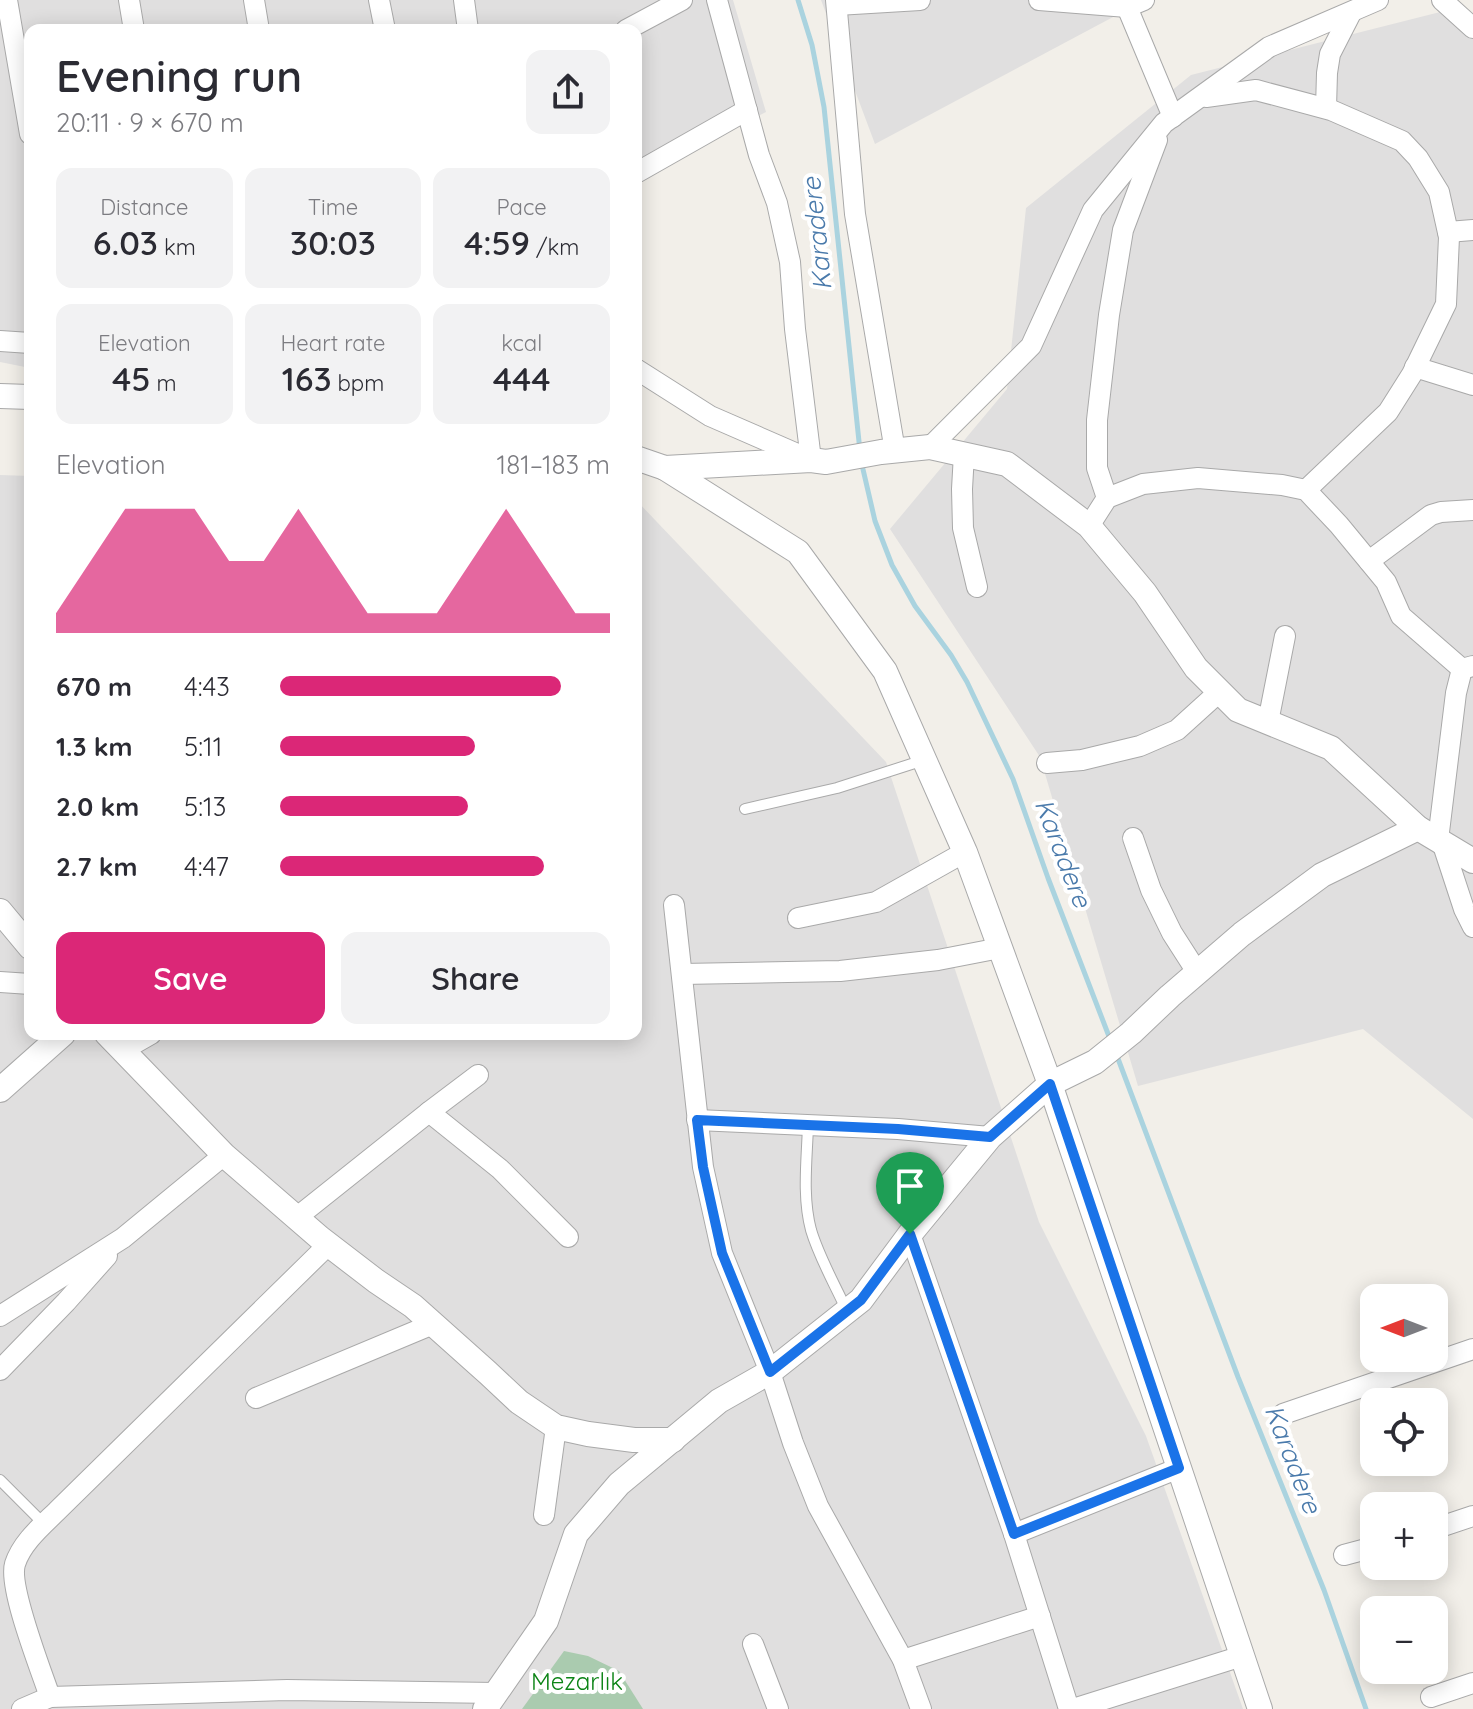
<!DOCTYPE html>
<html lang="en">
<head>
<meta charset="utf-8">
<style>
	body { margin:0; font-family:Quicksand,sans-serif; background:#f2f2f3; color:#2b2b33; height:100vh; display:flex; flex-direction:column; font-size:30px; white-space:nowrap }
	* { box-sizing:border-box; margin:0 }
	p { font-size:26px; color:#7c7c81 }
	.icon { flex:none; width:44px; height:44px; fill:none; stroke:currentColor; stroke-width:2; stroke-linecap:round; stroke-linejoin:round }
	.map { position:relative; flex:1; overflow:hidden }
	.panel { position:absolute; left:24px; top:24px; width:618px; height:1016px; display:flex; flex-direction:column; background:#fff; border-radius:16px; box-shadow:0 4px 20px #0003 }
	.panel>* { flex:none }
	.needle { width:52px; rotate:270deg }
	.fabs { position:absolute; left:1360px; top:1284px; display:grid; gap:16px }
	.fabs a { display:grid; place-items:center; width:88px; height:88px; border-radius:16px; background:#fff; box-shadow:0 4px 20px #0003; font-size:40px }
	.pin { position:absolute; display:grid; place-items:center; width:68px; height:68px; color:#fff; margin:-82px -34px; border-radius:50% 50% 50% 0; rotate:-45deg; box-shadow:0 0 8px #0007 }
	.pin .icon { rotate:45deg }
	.round { display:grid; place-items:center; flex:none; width:84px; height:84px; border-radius:16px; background:#f2f2f3 }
	.overview { display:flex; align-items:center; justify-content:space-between; height:136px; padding:0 32px }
	h1 { font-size:44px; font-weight:600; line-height:60px }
	.stats { display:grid; grid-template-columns:repeat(3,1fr); gap:12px; height:136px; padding:8px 32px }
	.stats div { display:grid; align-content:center; border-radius:16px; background:#f2f2f3; text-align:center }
	.stats b { font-size:34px; font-weight:600 }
	.stats small { font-size:22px; font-weight:400 }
	.stats p { font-size:22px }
	.chart { height:224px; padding:16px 32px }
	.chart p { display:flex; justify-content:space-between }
	.chart svg { width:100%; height:144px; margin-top:8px; fill:#db2777; opacity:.7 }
	.action { display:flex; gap:16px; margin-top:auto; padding:16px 32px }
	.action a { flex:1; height:92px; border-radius:16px; background:#db2777; color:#fff; font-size:32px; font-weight:600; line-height:92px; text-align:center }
	.action a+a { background:#f2f2f3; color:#2b2b33 }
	ul { padding:0 32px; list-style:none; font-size:26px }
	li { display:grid; grid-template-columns:128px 96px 1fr; align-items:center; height:60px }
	li i { height:20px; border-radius:10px; background:#db2777 }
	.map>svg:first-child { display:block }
	.residential { fill:#e0dfdf }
	.cemetery { fill:#aacbaf }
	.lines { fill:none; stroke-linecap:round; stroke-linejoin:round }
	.stream { stroke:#aad3df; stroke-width:5 }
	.service-casing { stroke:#a9a9a9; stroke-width:12 }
	.minor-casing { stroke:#a9a9a9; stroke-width:22 }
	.tertiary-casing { stroke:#a9a9a9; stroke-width:26 }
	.service { stroke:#fff; stroke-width:10 }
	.minor { stroke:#fff; stroke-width:20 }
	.tertiary { stroke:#fff; stroke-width:24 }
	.route-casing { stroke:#fff; stroke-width:16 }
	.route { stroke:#1a73e8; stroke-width:10 }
	.labels { text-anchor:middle; stroke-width:8; stroke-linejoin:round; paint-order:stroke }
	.park-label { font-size:24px; fill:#0c8416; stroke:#fff }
	.water-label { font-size:26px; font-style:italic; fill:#4a7aab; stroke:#fff }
</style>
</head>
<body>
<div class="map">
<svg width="1473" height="1709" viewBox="0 0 1473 1709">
	<rect width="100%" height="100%" fill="#f2efe9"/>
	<g class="residential">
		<polygon points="0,0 733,0 766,112 636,178 636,30 30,30 30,368 0,362"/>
		<polygon points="821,0 1145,0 875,144"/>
		<polygon points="1452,9 1473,34 1473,1119 1363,1029 1138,1086 1040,757 890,529 1007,389 1026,208 1191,75"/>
		<polygon points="0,475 30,476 30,1034 636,1034 636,500 886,762 1039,1222 1146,1436 1243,1709 0,1709"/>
	</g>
	<polygon class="cemetery" points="564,1651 588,1656 619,1671 643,1709 522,1709"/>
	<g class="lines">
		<g class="stream">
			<polyline points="798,0 812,45 824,107 860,451"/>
			<polyline points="862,465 875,521 892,565 915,606 951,655 967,682 1013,779 1048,878 1110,1039"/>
			<polyline points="1117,1056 1238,1377 1324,1590 1366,1709"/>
		</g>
		<g class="service-casing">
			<g id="service">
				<polyline points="745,809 837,788 924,760"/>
				<path d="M808,1125C807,1159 802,1196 811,1230C819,1257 834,1283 846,1309"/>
				<polyline points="0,1480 44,1524"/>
			</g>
		</g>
		<g class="minor-casing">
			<g id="minor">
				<polyline points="7,0 30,134"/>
				<polyline points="129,0 134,30"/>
				<polyline points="254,0 259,30"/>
				<polyline points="379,0 385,30"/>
				<polyline points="464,0 468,30"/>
				<polyline points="836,0 855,214 895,451"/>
				<polyline points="1039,0 1127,7 1144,0"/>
				<polyline points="1442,0 1473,28"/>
				<polyline points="837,5 920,0"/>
				<polyline points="1127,7 1173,117"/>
				<polyline points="626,30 682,0"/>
				<polyline points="1206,97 1256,90 1331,110 1402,141 1418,158 1439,192 1449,237 1446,304 1412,374 1388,412 1306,490"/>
				<polyline points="1326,108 1327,73 1330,54 1351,13"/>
				<polyline points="636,173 747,110"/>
				<polyline points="1448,232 1473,230"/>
				<polyline points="0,341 30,343"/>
				<polyline points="1415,367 1473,385"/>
				<polyline points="636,369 710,416 811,460 795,329 790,262 777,203 759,155 717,0"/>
				<polyline points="930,447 1031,346 1093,210 1164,123 1269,47 1378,0"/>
				<polyline points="964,454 962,489 963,528 977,587"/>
				<polyline points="1107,498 1097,468 1097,420 1109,315 1123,230 1157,140"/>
				<polyline points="1089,526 1107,498 1143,484 1198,478 1282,485 1306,490 1339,525 1386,582 1401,616 1462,669"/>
				<polyline points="1369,561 1431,515 1441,512 1473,510"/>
				<polyline points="1268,722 1285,636"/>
				<polyline points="1047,763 1082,760 1140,746 1177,730 1219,692"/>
				<polyline points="1133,838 1151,890 1172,933 1197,972"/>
				<polyline points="1438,840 1456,693 1462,669 1473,666"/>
				<polyline points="1442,842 1464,909 1473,927"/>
				<polyline points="674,905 703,1167 722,1253 770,1372 793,1443 818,1506 903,1660 921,1709"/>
				<polyline points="798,918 876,902 965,852"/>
				<polyline points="682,974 840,971 938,960 1000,948"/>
				<polyline points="0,982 30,984"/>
				<polyline points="123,1050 151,1034"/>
				<polyline points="429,1112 500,1169 568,1237"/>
				<polyline points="697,1120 898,1129 990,1137"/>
				<polyline points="296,1218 429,1112 478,1075"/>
				<polyline points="910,1234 1014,1534 1069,1709"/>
				<polyline points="0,1316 123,1238 224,1155"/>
				<polyline points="0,1370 66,1302 107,1256"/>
				<polyline points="256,1398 433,1324"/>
				<polyline points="1283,1414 1473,1349"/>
				<polyline points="544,1515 556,1427"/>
				<polyline points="1434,1529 1473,1516"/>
				<polyline points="1014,1534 1179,1468"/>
				<polyline points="1344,1555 1374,1547"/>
				<polyline points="753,1644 778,1709"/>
				<polyline points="903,1660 1040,1616"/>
				<path d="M50,1697C41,1670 8,1587 15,1564C22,1542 43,1525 58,1510L328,1245"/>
				<polyline points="1431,1697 1473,1683"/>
				<polyline points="22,1709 50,1697 287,1690 496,1693"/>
				<polyline points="1073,1709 1242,1656"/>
			</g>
		</g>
		<g class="tertiary-casing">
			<g id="tertiary">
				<polyline points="0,396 30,397"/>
				<polyline points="636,458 665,468 811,460 826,462 881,452 930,447 1007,464 1089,526 1145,593 1196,668 1238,710 1331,748 1418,828 1473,861"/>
				<polyline points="665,468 798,552 885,671 965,852 1050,1084 1260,1709"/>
				<polyline points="0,911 30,947"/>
				<polyline points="107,1034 224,1155 320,1238 376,1281 413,1306 488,1373 519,1402 556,1427 588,1434 634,1440 673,1440"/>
				<polyline points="0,1090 63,1034"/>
				<polyline points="485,1709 546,1621 576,1534 619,1484 719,1401 770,1372 861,1300 910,1234 990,1137 1050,1084 1095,1062 1131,1033 1170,996 1242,934 1322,875 1418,828"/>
			</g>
		</g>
		<use href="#service" class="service"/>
		<use href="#minor" class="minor"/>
		<use href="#tertiary" class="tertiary"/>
	</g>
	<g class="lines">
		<g class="route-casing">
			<polygon id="route" points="1050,1084 1179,1468 1014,1534 910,1234 861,1300 770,1372 722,1253 703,1167 697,1120 898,1129 990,1137"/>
		</g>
		<use href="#route" class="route"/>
	</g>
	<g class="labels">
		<g class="park-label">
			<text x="577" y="1690">Mezarlık</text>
		</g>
		<g class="water-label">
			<text transform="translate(817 234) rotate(-96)" y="9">Karadere</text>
			<text transform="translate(1063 853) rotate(69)" y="9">Karadere</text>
			<text transform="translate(1293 1459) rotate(69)" y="9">Karadere</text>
		</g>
	</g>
</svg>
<div class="fabs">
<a><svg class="needle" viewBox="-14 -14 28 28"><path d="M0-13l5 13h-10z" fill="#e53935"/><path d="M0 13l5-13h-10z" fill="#7c7c81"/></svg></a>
<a><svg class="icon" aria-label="locate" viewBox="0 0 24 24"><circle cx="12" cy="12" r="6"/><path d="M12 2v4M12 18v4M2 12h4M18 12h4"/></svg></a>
<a>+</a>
<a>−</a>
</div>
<div class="pin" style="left:910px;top:1234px;background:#1e9e55"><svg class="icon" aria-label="arrive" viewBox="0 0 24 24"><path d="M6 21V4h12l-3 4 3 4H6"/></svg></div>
<section class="panel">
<div class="overview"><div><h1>Evening run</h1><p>20:11 · 9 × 670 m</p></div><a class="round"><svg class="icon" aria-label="share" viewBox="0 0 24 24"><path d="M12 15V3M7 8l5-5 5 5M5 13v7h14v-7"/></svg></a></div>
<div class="stats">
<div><p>Distance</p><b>6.03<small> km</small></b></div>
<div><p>Time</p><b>30:03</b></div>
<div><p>Pace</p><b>4:59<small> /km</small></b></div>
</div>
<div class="stats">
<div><p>Elevation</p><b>45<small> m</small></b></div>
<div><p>Heart rate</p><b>163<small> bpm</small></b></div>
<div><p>kcal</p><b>444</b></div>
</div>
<div class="chart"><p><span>Elevation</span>181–183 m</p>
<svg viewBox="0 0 160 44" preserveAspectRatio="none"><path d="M0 44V38L10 22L20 6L30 6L40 6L50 22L60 22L70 6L80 22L90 38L100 38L110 38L120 22L130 6L140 22L150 38L160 38V44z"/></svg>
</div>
<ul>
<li><b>670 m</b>4:43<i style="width:85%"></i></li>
<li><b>1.3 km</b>5:11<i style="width:59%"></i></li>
<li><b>2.0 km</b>5:13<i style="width:57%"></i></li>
<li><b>2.7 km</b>4:47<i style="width:80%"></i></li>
</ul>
<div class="action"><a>Save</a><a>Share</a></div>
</section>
</div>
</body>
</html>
